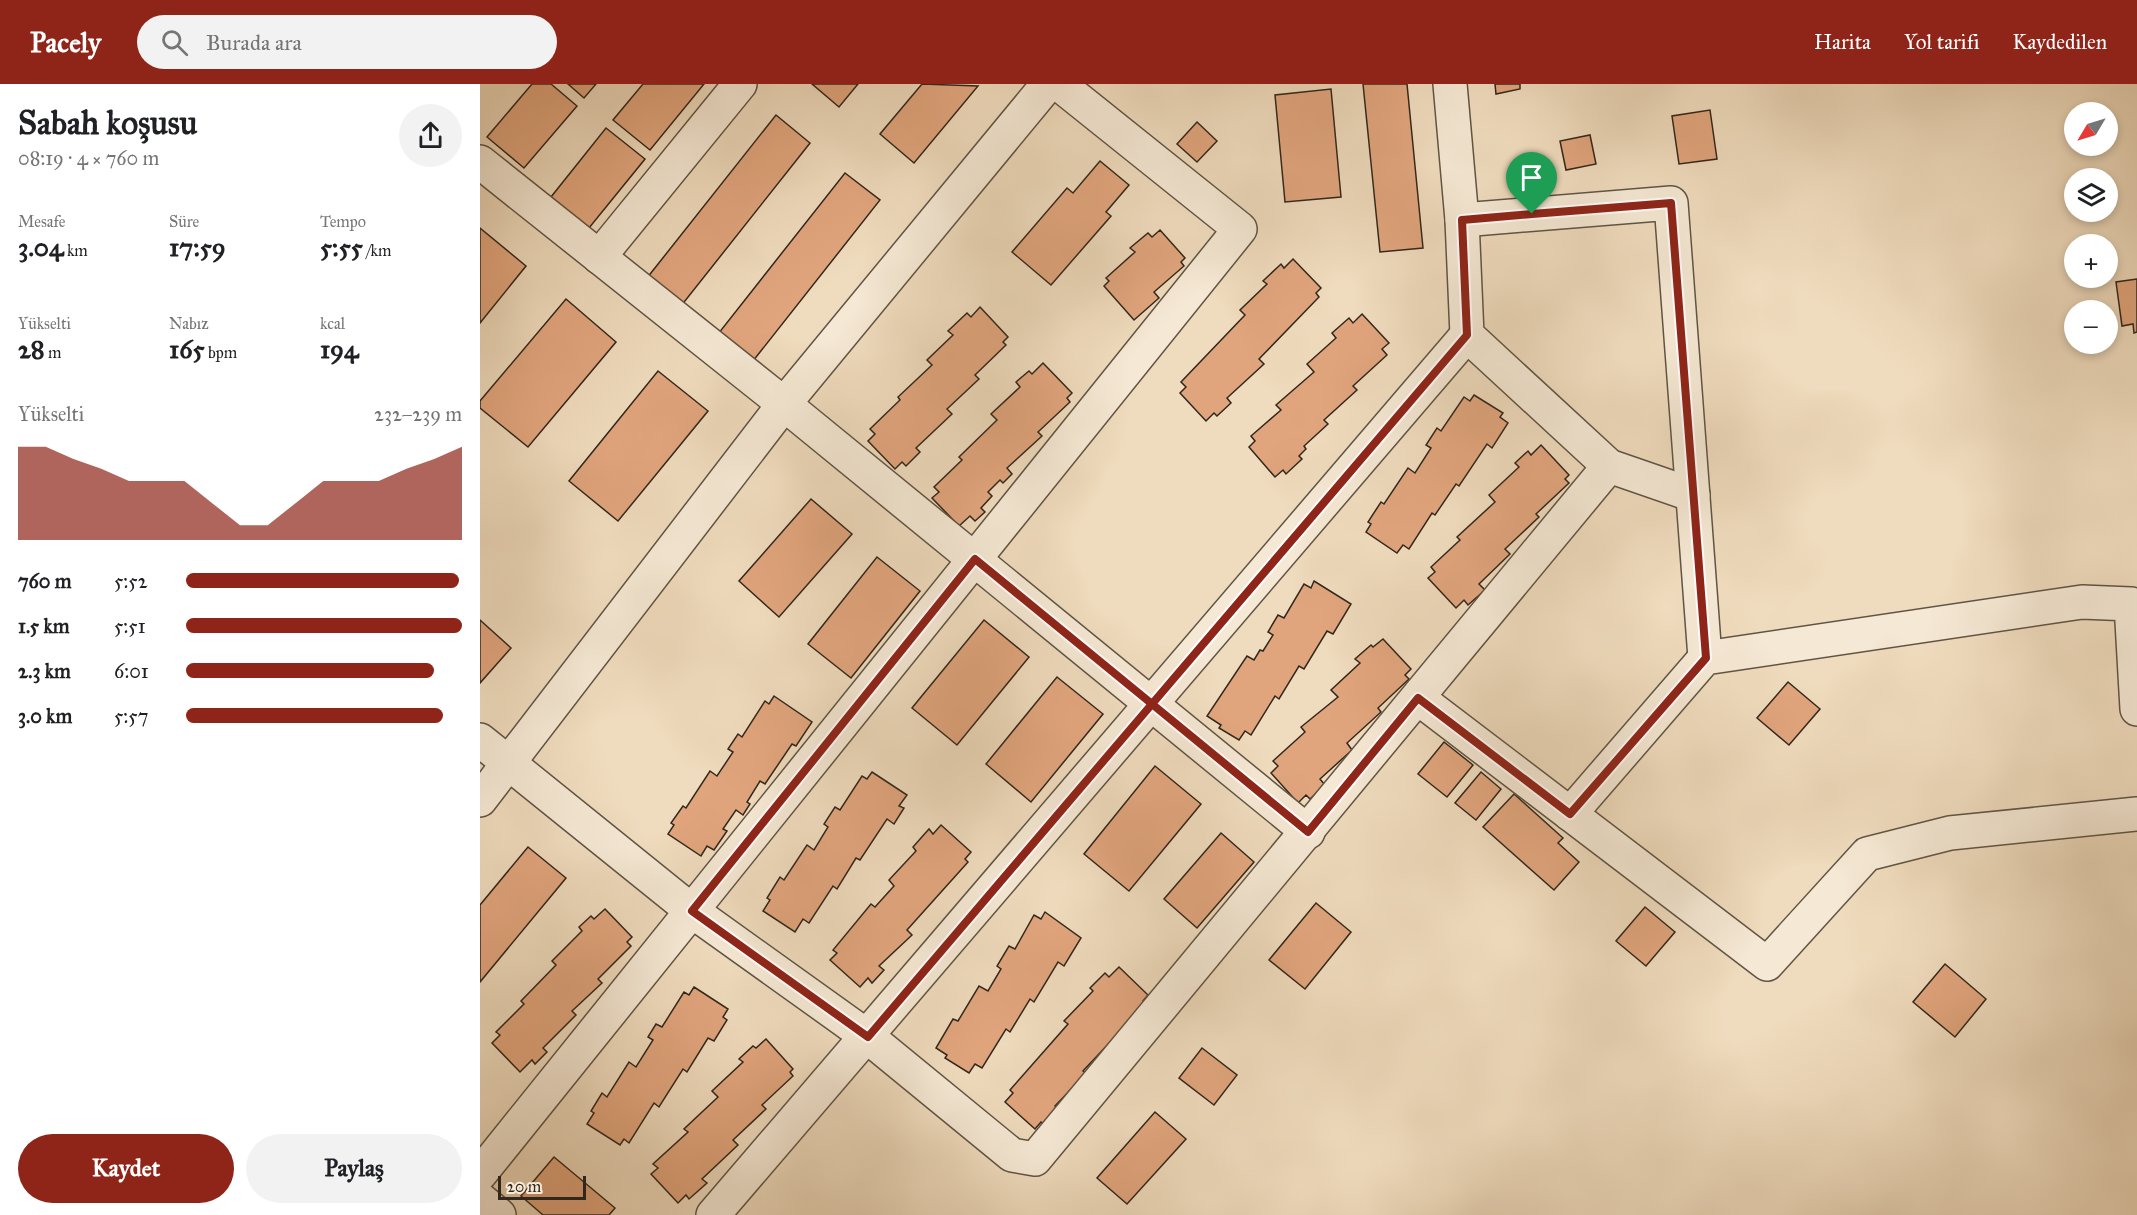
<!DOCTYPE html>
<html lang="tr">
<head>
<meta charset="utf-8">
<style>
	body { margin:0; font-family:"IM FELL Great Primer",serif; background:#f2f2f2; color:#202124; height:100vh; display:flex; flex-direction:column; font-size:22px; white-space:nowrap }
	* { box-sizing:border-box; margin:0 }
	p { font-size:20px; color:#757577 }
	.icon { flex:none; width:33px; height:33px; fill:none; stroke:currentColor; stroke-width:2; stroke-linecap:round; stroke-linejoin:round }
	.map { position:relative; flex:1; overflow:hidden }
	.side { display:flex; flex-direction:column; background:#fff; width:480px }
	.side>* { flex:none }
	.needle { width:39px; rotate:232deg }
	.buttons { position:absolute; left:1584px; top:18px; display:grid; gap:12px }
	.buttons a { display:grid; place-items:center; width:54px; height:54px; border-radius:50%; background:#fff; box-shadow:0 3px 9px #0003; font-size:30px }
	.scale { position:absolute; left:18px; bottom:15px; width:88px; box-sizing:border-box; padding-left:6px; border:3px solid #31271d; border-top:0; font-size:16px; line-height:21px; white-space:nowrap; color:#31271d; -webkit-text-stroke:4px #f5e8d4; paint-order:stroke }
	.pin { position:absolute; display:grid; place-items:center; width:51px; height:51px; color:#fff; margin:-62px -26px; border-radius:50% 50% 50% 0; rotate:-45deg; box-shadow:0 0 6px #0007 }
	.pin .icon { rotate:45deg }
	.round { display:grid; place-items:center; flex:none; width:63px; height:63px; border-radius:32px; background:#f2f2f2 }
	.headline { display:flex; align-items:center; justify-content:space-between; height:102px; padding:0 18px }
	h1 { font-size:33px; font-weight:700; line-height:45px }
	.figures { display:grid; grid-template-columns:repeat(3,1fr); gap:9px; height:102px; padding:6px 18px }
	.figures div { display:grid; align-content:center }
	.figures b { font-size:26px; font-weight:700 }
	.figures small { font-size:16px; font-weight:400 }
	.figures p { font-size:16px }
	.chart { height:168px; padding:12px 18px }
	.chart p { display:flex; justify-content:space-between }
	.chart svg { width:100%; height:108px; margin-top:6px; fill:#8f2418; opacity:.7 }
	.button { display:flex; gap:12px; margin-top:auto; padding:12px 18px }
	.button a { flex:1; height:69px; border-radius:36px; background:#8f2418; color:#fff; font-size:24px; font-weight:700; line-height:69px; text-align:center }
	.button a+a { background:#f2f2f2; color:#202124 }
	ul { padding:0 18px; list-style:none; font-size:20px }
	li { display:grid; grid-template-columns:96px 72px 1fr; align-items:center; height:45px }
	li i { height:15px; border-radius:8px; background:#8f2418 }
	header { display:flex; align-items:center; gap:36px; box-sizing:border-box; height:84px; padding:0 30px; background:#8f2418; color:#fff }
	header strong { font-size:28px }
	nav { display:flex; gap:33px; margin-inline-start:auto; font-size:21px }
	.search { width:420px; height:54px; background:#f2f2f2; display:flex; align-items:center; gap:15px; box-sizing:border-box; padding:0 21px; border-radius:33px; color:#757577; font-size:22px }
	main { display:flex; flex:1; min-height:0 }
	.map>svg:first-child { display:block }
	.building { fill:#e1a57d; stroke:#31271d; stroke-width:1.5 }
	.lines { fill:none; stroke-linecap:round; stroke-linejoin:round }
	.minor-casing { stroke:#605445; stroke-width:36 }
	.minor { stroke:#f5e8d4; stroke-width:33 }
	.route-casing { stroke:#fff; stroke-width:12 }
	.route { stroke:#8f2418; stroke-width:8 }
</style>
</head>
<body>
<header>
<strong>Pacely</strong>
<div class="search"><svg class="icon" aria-label="search" viewBox="0 0 24 24"><circle cx="10" cy="10" r="6"/><path d="M15 15l6 6"/></svg>Burada ara</div>
<nav><a>Harita</a><a>Yol tarifi</a><a>Kaydedilen</a></nav>
</header>
<main>
<section class="side">
<div class="headline"><div><h1>Sabah koşusu</h1><p>08:19 · 4 × 760 m</p></div><a class="round"><svg class="icon" aria-label="share" viewBox="0 0 24 24"><path d="M12 15V3M7 8l5-5 5 5M5 13v7h14v-7"/></svg></a></div>
<div class="figures">
<div><p>Mesafe</p><b>3.04<small> km</small></b></div>
<div><p>Süre</p><b>17:59</b></div>
<div><p>Tempo</p><b>5:55<small> /km</small></b></div>
</div>
<div class="figures">
<div><p>Yükselti</p><b>28<small> m</small></b></div>
<div><p>Nabız</p><b>165<small> bpm</small></b></div>
<div><p>kcal</p><b>194</b></div>
</div>
<div class="chart"><p><span>Yükselti</span>232–239 m</p>
<svg viewBox="0 0 160 44" preserveAspectRatio="none"><path d="M0 44V6L10 6L20 11L30 15L40 20L50 20L60 20L70 29L80 38L90 38L100 29L110 20L120 20L130 20L140 15L150 11L160 6V44z"/></svg>
</div>
<ul>
<li><b>760 m</b>5:52<i style="width:99%"></i></li>
<li><b>1.5 km</b>5:51<i style="width:100%"></i></li>
<li><b>2.3 km</b>6:01<i style="width:90%"></i></li>
<li><b>3.0 km</b>5:57<i style="width:93%"></i></li>
</ul>
<div class="button"><a>Kaydet</a><a>Paylaş</a></div>
</section>
<div class="map">
<svg width="1657" height="1131" viewBox="0 0 1657 1131">
	<rect width="100%" height="100%" fill="#efdbbd"/>
	<filter id="stains"><feTurbulence type="fractalNoise" baseFrequency=".00333" numOctaves="4"/><feColorMatrix values="0 0 0 0 .2 0 0 0 0 .09 0 0 0 0 .02 0 0 0 .5 -.17"/></filter>
	<radialGradient id="worn" r=".72"><stop offset=".6" stop-color="#630" stop-opacity="0"/><stop offset="1" stop-color="#630" stop-opacity=".3"/></radialGradient>
	<g class="building">
		<polygon points="52,0 71,0 97,22 44,84 7,53"/>
		<polygon points="88,0 116,0 104,14"/>
		<polygon points="163,0 224,0 170,66 133,36"/>
		<polygon points="332,0 378,0 359,23"/>
		<polygon points="442,0 498,2 434,79 400,50"/>
		<polygon points="883,0 927,0 943,164 900,168"/>
		<polygon points="1015,0 1040,0 1040,5 1016,10"/>
		<polygon points="851,5 861,113 805,118 795,11"/>
		<polygon points="1230,26 1237,75 1199,80 1192,32"/>
		<polygon points="296,31 330,59 201,222 167,194"/>
		<polygon points="717,38 737,57 717,78 697,60"/>
		<polygon points="126,44 165,75 109,144 71,113"/>
		<polygon points="1110,51 1116,80 1086,86 1080,57"/>
		<polygon points="620,77 649,101 626,128 631,132 571,201 532,168 587,104 593,109"/>
		<polygon points="365,89 400,116 273,277 238,250"/>
		<polygon points="0,144 46,182 0,239"/>
		<polygon points="680,146 705,174 701,178 704,182 674,208 679,214 654,236 624,202 629,197 626,194 655,168 650,164 668,149 672,153"/>
		<polygon points="813,175 841,204 836,209 839,213 779,275 784,280 747,314 751,319 737,332 734,329 726,337 700,309 706,303 701,298 765,231 760,226 787,200 783,197 801,180 804,184"/>
		<polygon points="1657,195 1657,248 1654,249 1653,240 1642,242 1636,198"/>
		<polygon points="86,215 136,258 48,363 0,324 0,317"/>
		<polygon points="500,223 528,253 523,258 526,261 495,291 499,295 467,325 472,330 436,364 440,368 426,382 422,378 415,385 388,357 395,350 390,345 420,316 418,313 452,281 447,276 473,251 468,247 487,229 491,233"/>
		<polygon points="882,230 909,259 902,265 907,271 873,302 877,306 844,336 848,340 824,362 826,365 819,372 822,375 806,390 803,386 795,393 769,363 775,357 771,352 801,326 796,321 834,288 827,280 856,254 852,249 869,234 873,239"/>
		<polygon points="563,279 592,309 587,314 590,318 558,348 562,352 527,384 532,390 523,399 520,396 508,408 512,412 501,424 505,428 495,437 490,432 479,442 452,414 459,408 454,403 482,376 479,373 517,336 511,330 540,303 536,298 549,287 552,290"/>
		<polygon points="178,287 228,327 138,437 89,397"/>
		<polygon points="994,311 1023,329 1020,333 1028,339 1012,364 1007,360 979,402 976,400 955,431 952,429 929,465 923,461 917,469 886,448 891,440 888,438 901,418 904,420 928,384 935,389 951,364 946,361 957,344 961,347 984,313 990,317"/>
		<polygon points="1061,361 1089,391 1085,395 1089,399 1056,430 1059,433 1025,465 1030,470 999,500 1005,506 988,521 984,516 976,524 948,494 955,488 951,483 980,456 977,453 1015,418 1009,411 1039,383 1035,379 1048,367 1051,371"/>
		<polygon points="331,415 372,450 299,533 259,497"/>
		<polygon points="397,473 440,507 371,594 328,560"/>
		<polygon points="834,497 871,520 853,550 847,547 824,585 819,582 799,615 795,612 771,651 765,647 759,656 739,644 741,641 727,632 767,572 774,576 780,566 783,567 793,551 788,548 798,531 804,534 824,500 831,504"/>
		<polygon points="0,536 31,564 0,599"/>
		<polygon points="504,536 549,573 477,661 432,624"/>
		<polygon points="903,555 931,585 925,591 929,595 898,624 901,628 867,659 872,666 840,695 845,701 830,715 826,711 818,719 791,689 798,682 793,677 825,648 821,643 858,613 851,606 880,579 875,575 891,561 893,563"/>
		<polygon points="577,593 623,630 551,718 506,680"/>
		<polygon points="1308,598 1340,625 1309,661 1277,634"/>
		<polygon points="294,612 332,638 316,662 312,660 285,700 280,697 267,718 270,720 263,731 256,726 243,745 247,747 234,766 227,762 221,772 188,750 194,741 191,739 203,722 206,724 230,687 237,692 253,668 248,665 258,650 262,653 285,617 289,620"/>
		<polygon points="964,658 993,681 967,713 938,690"/>
		<polygon points="675,682 721,720 649,807 604,770"/>
		<polygon points="392,688 427,711 419,722 424,724 414,740 407,735 380,776 376,774 357,805 353,802 329,839 323,835 315,848 283,827 290,816 287,814 300,793 304,796 327,761 334,766 348,743 344,740 355,723 360,726 382,692 387,695"/>
		<polygon points="1001,688 1021,705 996,736 975,719"/>
		<polygon points="1034,710 1083,754 1078,759 1099,778 1074,806 1003,743"/>
		<polygon points="461,741 491,768 485,775 488,778 427,846 432,851 399,882 404,886 392,899 388,894 380,903 350,876 357,869 353,866 391,820 395,823 414,802 409,796 436,767 433,763 449,745 453,750"/>
		<polygon points="741,749 774,778 717,844 684,815"/>
		<polygon points="48,763 86,794 0,898 0,821"/>
		<polygon points="836,819 871,848 825,905 789,876"/>
		<polygon points="1165,823 1195,848 1166,882 1136,857"/>
		<polygon points="125,825 152,853 147,858 151,862 118,895 122,899 92,927 96,931 63,964 67,968 55,980 52,976 40,988 12,959 20,951 16,948 44,920 41,917 76,881 72,877 102,847 99,843 111,832 114,835"/>
		<polygon points="565,828 601,854 584,882 578,878 554,918 550,915 530,948 526,945 502,984 495,980 489,989 465,974 467,971 456,964 473,935 478,937 499,902 508,907 521,885 517,882 529,862 535,865 554,831 561,835"/>
		<polygon points="1465,880 1506,915 1475,953 1433,918"/>
		<polygon points="639,883 668,911 663,917 666,920 603,987 609,992 595,1001 575,1022 580,1027 566,1042 561,1038 555,1045 525,1018 533,1009 530,1006 588,940 584,937 613,907 610,904 625,889 629,893"/>
		<polygon points="214,903 248,925 243,933 247,936 234,957 228,954 207,988 203,985 179,1023 174,1019 149,1059 144,1055 140,1061 107,1040 114,1029 111,1027 122,1009 127,1013 149,978 156,983 173,956 168,953 176,940 182,943 204,908 209,911"/>
		<polygon points="286,955 313,985 310,988 313,992 282,1021 286,1025 253,1056 258,1061 222,1095 227,1099 209,1115 206,1111 198,1119 171,1090 178,1084 173,1080 208,1048 204,1045 238,1013 232,1007 263,978 259,975 273,962 276,964"/>
		<polygon points="722,964 757,991 734,1021 699,994"/>
		<polygon points="675,1028 706,1055 647,1120 617,1094"/>
		<polygon points="74,1073 135,1124 129,1131 63,1131 41,1112"/>
	</g>
	<g class="lines">
		<g class="minor-casing">
			<g id="minor">
				<polyline points="970,0 982,136 987,251 1129,382 1213,411"/>
				<polyline points="0,78 304,320 828,748"/>
				<polyline points="982,136 1191,119 1225,574"/>
				<polyline points="119,173 260,0"/>
				<polyline points="938,614 1287,880 1387,770 1470,749 1657,730"/>
				<polyline points="0,656 212,827 388,953 532,1071 555,1075 1129,382"/>
				<polyline points="0,716 304,320 568,0"/>
				<polyline points="1090,730 1225,574 1602,518 1651,520 1657,625"/>
				<polyline points="0,1090 760,145 579,0"/>
				<polyline points="0,1115 19,1131"/>
				<polyline points="233,1131 987,251"/>
			</g>
		</g>
		<use href="#minor" class="minor"/>
	</g>
	<g class="lines">
		<g class="route-casing">
			<polyline id="route" points="1052,130 982,136 987,251 672,620 495,475 212,827 388,953 672,620 828,748 938,614 1090,730 1226,574 1191,119 1052,130"/>
		</g>
		<use href="#route" class="route"/>
	</g>
	<rect width="100%" height="100%" filter="url(#stains)"/>
	<rect width="100%" height="100%" fill="url(#worn)"/>
</svg>
<div class="buttons">
<a><svg class="needle" viewBox="-14 -14 28 28"><path d="M0-13l5 13h-10z" fill="#e53935"/><path d="M0 13l5-13h-10z" fill="#757577"/></svg></a>
<a><svg class="icon" aria-label="layers" viewBox="0 0 24 24"><path d="M12 4l9 5-9 5-9-5zM3 14l9 5 9-5"/></svg></a>
<a>+</a>
<a>−</a>
</div>
<div class="scale">20 m</div>
<div class="pin" style="left:1052px;top:130px;background:#1e9e55"><svg class="icon" aria-label="arrive" viewBox="0 0 24 24"><path d="M6 21V4h12l-3 4 3 4H6"/></svg></div>
</div>
</main>
</body>
</html>
